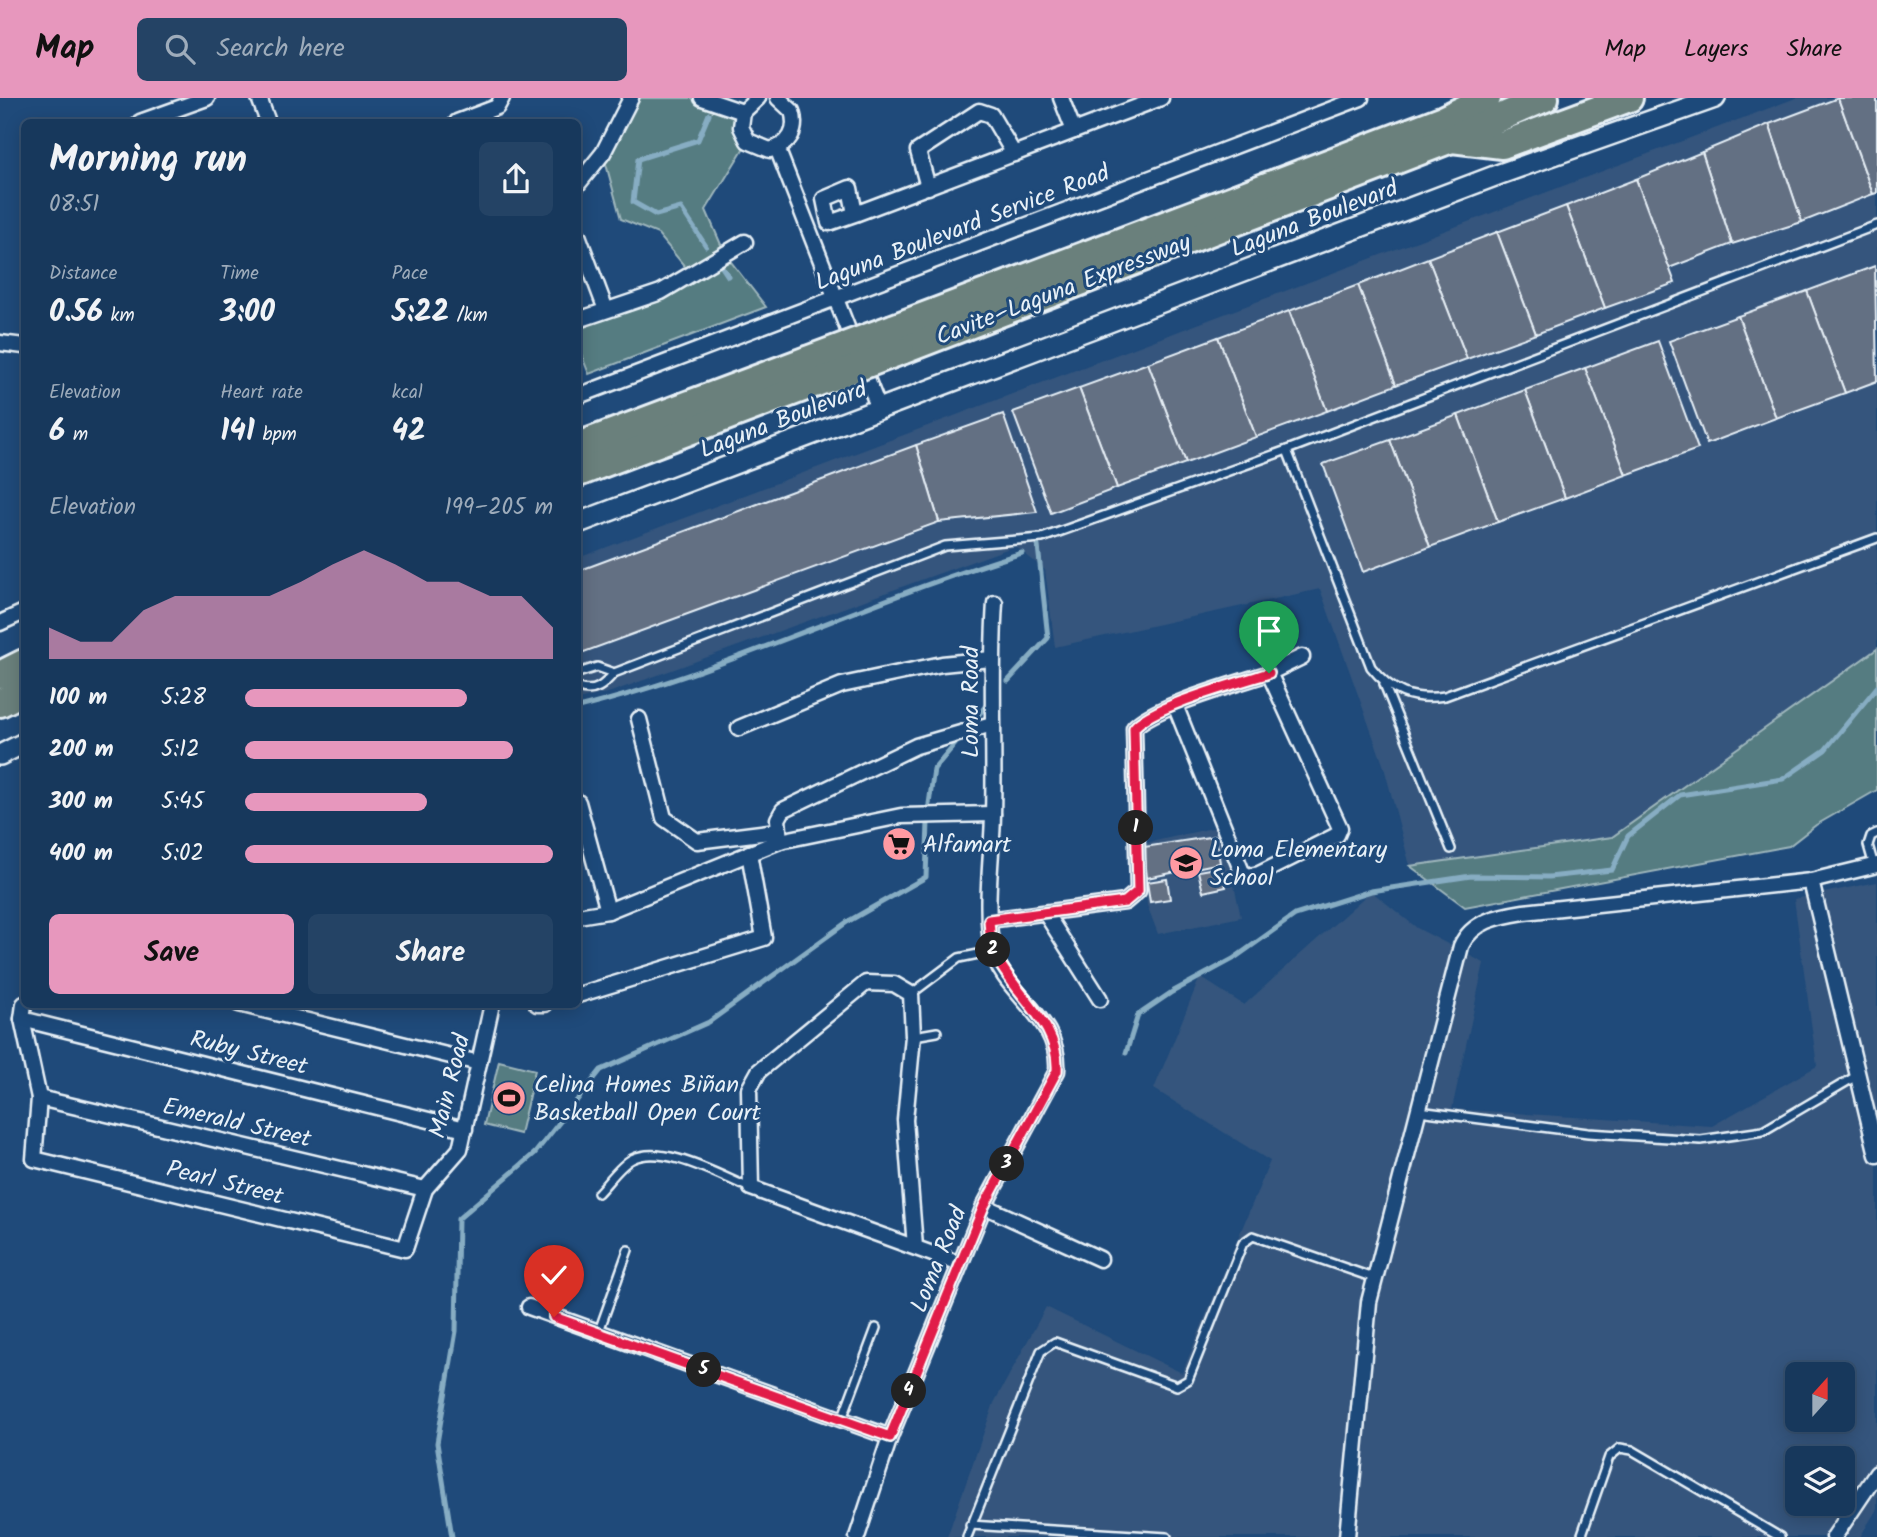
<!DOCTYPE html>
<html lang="en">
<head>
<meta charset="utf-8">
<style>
	body { margin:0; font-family:Kalam,sans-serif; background:#244365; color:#f1f3f6; height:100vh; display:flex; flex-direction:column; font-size:26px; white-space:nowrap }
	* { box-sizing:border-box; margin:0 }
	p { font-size:23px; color:#9eacbb }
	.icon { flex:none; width:38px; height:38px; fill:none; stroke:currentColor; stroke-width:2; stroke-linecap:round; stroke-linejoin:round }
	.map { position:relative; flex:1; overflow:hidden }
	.details { position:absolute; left:21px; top:21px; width:560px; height:889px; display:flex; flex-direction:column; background:#17385c; border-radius:10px; box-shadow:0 4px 18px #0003,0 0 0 2px #365272 }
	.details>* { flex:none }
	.needle { width:46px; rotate:21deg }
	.controls { position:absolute; left:1785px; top:1264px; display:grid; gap:14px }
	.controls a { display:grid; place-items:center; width:70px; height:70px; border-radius:10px; background:#17385c; box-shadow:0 4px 18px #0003,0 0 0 2px #365272; font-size:35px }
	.pin { position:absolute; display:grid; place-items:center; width:60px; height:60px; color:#fff; margin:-72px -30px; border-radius:50% 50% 50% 0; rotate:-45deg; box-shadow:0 0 7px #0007 }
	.pin .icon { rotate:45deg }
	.km { position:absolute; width:35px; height:35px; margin:-18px; border-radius:50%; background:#222; color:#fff; font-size:19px; line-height:35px; text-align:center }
	.round { display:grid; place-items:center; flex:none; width:74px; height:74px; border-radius:10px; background:#244365 }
	.headline { display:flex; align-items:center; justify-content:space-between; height:119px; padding:0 28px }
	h1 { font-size:38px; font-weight:700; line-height:52px }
	.stats { display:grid; grid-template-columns:repeat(3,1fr); gap:10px; height:119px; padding:7px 28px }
	.stats div { display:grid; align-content:center }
	.stats b { font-size:30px; font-weight:700 }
	.stats small { font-size:19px; font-weight:400 }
	.stats p { font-size:19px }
	.chart { height:196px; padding:14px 28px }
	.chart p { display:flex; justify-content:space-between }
	.chart svg { width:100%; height:126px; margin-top:7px; fill:#e797bd; opacity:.7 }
	.primary-button { display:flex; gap:14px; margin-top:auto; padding:14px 28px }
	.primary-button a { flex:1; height:80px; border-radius:10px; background:#e797bd; color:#111; font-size:28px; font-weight:700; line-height:80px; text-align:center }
	.primary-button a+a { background:#244365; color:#f1f3f6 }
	ul { padding:0 28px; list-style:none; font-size:23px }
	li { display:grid; grid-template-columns:112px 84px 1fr; align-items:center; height:52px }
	li i { height:18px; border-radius:9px; background:#e797bd }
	header { display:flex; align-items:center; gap:42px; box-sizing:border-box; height:98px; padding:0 35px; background:#e797bd; color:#111 }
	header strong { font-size:33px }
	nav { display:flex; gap:38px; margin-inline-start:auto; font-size:24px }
	.search { width:490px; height:63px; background:#244365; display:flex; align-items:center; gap:18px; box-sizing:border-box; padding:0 24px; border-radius:10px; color:#9eacbb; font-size:26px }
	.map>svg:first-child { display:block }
	.built { fill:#34557d; fill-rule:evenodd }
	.green { fill:#557b81; stroke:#9eb6bc; stroke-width:2 }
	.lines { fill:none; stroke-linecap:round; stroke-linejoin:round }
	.stream { stroke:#87adc3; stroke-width:5 }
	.building { fill:#646f83; stroke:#e8f1f8; stroke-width:2 }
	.lane-casing { stroke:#e8f1f8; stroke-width:12 }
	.street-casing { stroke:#e8f1f8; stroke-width:19 }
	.secondary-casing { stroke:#e8f1f8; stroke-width:24 }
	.highway-casing { stroke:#e8f1f8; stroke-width:32 }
	.lane { stroke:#1f4a7a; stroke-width:7 }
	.street { stroke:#1f4a7a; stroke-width:14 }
	.secondary { stroke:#1f4a7a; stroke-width:19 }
	.highway { stroke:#6a807c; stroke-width:26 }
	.highway-bridge-casing { stroke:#e8f1f8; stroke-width:32; stroke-linecap:butt }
	.highway-bridge { stroke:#6a807c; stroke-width:26 }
	.route-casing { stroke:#fff; stroke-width:14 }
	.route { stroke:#e11d48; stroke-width:9 }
	.labels { text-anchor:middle; stroke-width:6; stroke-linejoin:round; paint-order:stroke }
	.street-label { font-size:24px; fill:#e8f1f8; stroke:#1f4a7a }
	.poi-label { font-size:24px; fill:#e8f1f8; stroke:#1f4a7a; text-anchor:start }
</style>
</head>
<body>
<header>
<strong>Map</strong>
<div class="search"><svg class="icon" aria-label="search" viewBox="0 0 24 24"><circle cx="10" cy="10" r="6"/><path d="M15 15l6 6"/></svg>Search here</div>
<nav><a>Map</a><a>Layers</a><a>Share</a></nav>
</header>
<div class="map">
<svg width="1877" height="1439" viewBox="0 0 1877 1439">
	<rect width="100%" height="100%" fill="#1f4a7a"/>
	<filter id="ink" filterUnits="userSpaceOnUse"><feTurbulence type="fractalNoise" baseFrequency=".0143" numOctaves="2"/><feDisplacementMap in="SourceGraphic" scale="14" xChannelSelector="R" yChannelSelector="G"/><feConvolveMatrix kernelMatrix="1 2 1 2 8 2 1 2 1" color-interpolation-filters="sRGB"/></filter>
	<g filter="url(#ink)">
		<g class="built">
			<polygon points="1796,0 1877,0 1877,551 1612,739 1410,768 1384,669 1320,491 1055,549 1045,472 1015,448 611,594 578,602 578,460"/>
			<polygon points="1221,728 1241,819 1158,836 1147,807 1142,746"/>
			<path d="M1877,784V1411L1860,1439H947L994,1305L1046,1209L1182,1275L1270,1063L1154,991L1200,879L1244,907L1371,793L1417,830L1484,865L1452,1011L1712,1028L1817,968L1794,801ZM1797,1276H1843V1321H1797ZM1797,1360H1843V1405H1797Z"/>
		</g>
		<g class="green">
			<polygon points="631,0 702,0 743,14 748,43 706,112 725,156 766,209 589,276 578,248 578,222 691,176 658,136 621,121 603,55"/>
			<polygon points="1877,551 1877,692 1816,727 1789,748 1465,809 1410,768 1612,739"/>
			<polygon points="499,963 535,972 520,1036 484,1027"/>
		</g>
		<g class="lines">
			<g class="stream">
				<polyline points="706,148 681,110 656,117 633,104 638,61 698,42 709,16"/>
				<polyline points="722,169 728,178"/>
				<polyline points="1008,583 1048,540 1038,448"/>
				<path d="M578,610C730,572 872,500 1022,455"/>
				<polyline points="970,628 987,606"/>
				<polyline points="929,706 934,671 957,644"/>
				<polyline points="1126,955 1138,917 1172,894 1233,861 1295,817 1371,793 1471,778 1549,779 1612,772 1628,738 1680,697 1783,681 1825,652 1877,589"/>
				<polyline points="452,1439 437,1345 456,1233 458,1121 535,1055 601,972 709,924 847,824 926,779 928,724"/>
			</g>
		</g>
		<g class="building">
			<polygon points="1838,0 1873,96 1802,124 1769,26"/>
			<polygon points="1838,0 1877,0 1877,95 1873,96"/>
			<polygon points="1769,26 1802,124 1732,146 1702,54"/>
			<polygon points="1702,54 1732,146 1669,170 1636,81"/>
			<polygon points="1636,81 1675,185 1605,210 1566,108"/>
			<polygon points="1566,108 1605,210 1536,236 1497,134"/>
			<polygon points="1497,134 1536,236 1467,261 1428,160"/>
			<polygon points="1428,160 1467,261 1396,287 1358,187"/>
			<polygon points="1875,168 1877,283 1845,295 1807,193"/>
			<polygon points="1358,187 1396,287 1327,313 1289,213"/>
			<polygon points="1807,193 1845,295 1776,320 1738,218"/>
			<polygon points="1289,213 1327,313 1256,339 1218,239"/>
			<polygon points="1738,218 1776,320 1707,346 1669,243"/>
			<polygon points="1218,239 1256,339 1186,365 1148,265"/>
			<polygon points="1658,243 1698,351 1626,377 1585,270"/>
			<polygon points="1148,265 1186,365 1117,390 1079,290"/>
			<polygon points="1585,270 1626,377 1565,400 1525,292"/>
			<polygon points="1079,290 1117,390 1051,415 1013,314"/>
			<polygon points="1525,292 1565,400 1498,424 1458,317"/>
			<polygon points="1003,316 1037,414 939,424 916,347"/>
			<polygon points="1458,317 1498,424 1430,449 1390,342"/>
			<polygon points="1390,342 1430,449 1363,474 1323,366"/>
			<polygon points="916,347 939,424 584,554 578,552 578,473"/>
			<polygon points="1216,738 1220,765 1147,780 1144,749"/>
			<polygon points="1221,769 1226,789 1203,794 1198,773"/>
			<polygon points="1167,781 1170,801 1150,804 1147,784"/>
		</g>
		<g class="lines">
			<g class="lane-casing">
				<g id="lane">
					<path d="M1287,352L1371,569C1391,594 1412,603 1445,598L1877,440"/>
					<polyline points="578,575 597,569 614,575"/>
					<polyline points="1384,586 1451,751"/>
					<path d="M578,590C595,596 604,587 614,575L945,448L1042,440L1287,352L1877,127"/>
					<polyline points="1874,768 1868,747 1871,738 1877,735"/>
					<polyline points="911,896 959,860 993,853"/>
					<polyline points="914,938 937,934"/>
					<polyline points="1419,1013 1588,1035 1701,1042 1763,1033 1858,977"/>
					<path d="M598,1095C608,1085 620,1067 632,1061C663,1045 720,1078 750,1090"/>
					<polyline points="599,1233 628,1152"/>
					<polyline points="842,1321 876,1230"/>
					<polyline points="970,1427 1167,1439"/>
					<polyline points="967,1439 1041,1253 1055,1244 1177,1288 1188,1282 1243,1145 1253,1138 1374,1180"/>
					<polyline points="1581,1439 1609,1359 1620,1350 1632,1352 1780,1439"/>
				</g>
			</g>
			<g class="street-casing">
				<g id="street">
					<polyline points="259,0 268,24"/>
					<polyline points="702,0 743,14"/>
					<path d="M758,0L743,14L741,29L748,43L770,52C790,47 798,32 792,13L778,0"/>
					<polyline points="1061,0 1074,33"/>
					<polyline points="140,24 207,0"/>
					<polyline points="457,24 497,9 502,0"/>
					<polyline points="777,50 879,311"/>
					<polyline points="578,86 603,55 631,0"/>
					<polyline points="928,89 918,53 979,13 991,17 1014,56"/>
					<polyline points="855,116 850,90 824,101 829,125 855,116 1161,0"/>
					<polyline points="578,137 606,212"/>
					<polyline points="578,222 661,194 745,144"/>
					<polyline points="0,245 24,248"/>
					<polyline points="578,298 1361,0"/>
					<polyline points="0,525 24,514"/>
					<polyline points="1269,575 1302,559"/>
					<polyline points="639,621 664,720 697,743 777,733"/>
					<polyline points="739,630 842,587 942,566 991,561"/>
					<polyline points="578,704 608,813"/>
					<polyline points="780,743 778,721 783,712 916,648 992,626"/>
					<polyline points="1811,783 1877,1057"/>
					<polyline points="1046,816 1100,901"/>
					<polyline points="578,818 608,813 780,743 901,718 993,716"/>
					<path d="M989,822L1125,804L1138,793L1134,630C1151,609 1239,585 1269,575L1340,730L1337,737L1259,776L1249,778L1242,774L1175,607"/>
					<polyline points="578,897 764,840 749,755"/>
					<polyline points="24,906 22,921 39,1000 34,1061 405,1151 425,1091 460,1051 492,906"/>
					<polyline points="239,906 479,965"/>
					<polyline points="537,906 545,906"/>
					<polyline points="22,921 465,1031"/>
					<polyline points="39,1000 425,1091"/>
					<polyline points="984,1108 1100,1161"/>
					<polyline points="915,1149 905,1022 913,938 911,896 894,886 866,885 759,973 749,991 751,1090 960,1166"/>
					<polyline points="529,1209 890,1339"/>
					<path d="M857,1439L890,1339L984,1108L1057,973C1061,918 1002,897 992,850C984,807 992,760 993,717C995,646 990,576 995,505"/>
					<path d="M1347,1439L1369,1204L1461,848C1472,823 1499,818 1524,814L1811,783L1877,767"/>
					<polyline points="1834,1439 1877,1375"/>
				</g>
			</g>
			<g class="secondary-casing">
				<g id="secondary">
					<polyline points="578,425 1500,76 1715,0"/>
					<polyline points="0,657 24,645"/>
				</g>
			</g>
			<g class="highway-casing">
				<g id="highway">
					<polyline points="1452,41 1502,47 1629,0"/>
					<polyline points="893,230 1444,21 1487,0"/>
					<polyline points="901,253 1451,41 1545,0"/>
					<polyline points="578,348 807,262"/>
					<polyline points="578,375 816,285"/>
					<polyline points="0,577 24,565"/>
					<polyline points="0,605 24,593"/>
				</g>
			</g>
			<use href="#lane" class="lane"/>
			<use href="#street" class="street"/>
			<use href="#secondary" class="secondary"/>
			<use href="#highway" class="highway"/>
			<g class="highway-bridge-casing">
				<g id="highway-bridge">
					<polyline points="807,262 893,230"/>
					<polyline points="816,285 901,253"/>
				</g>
			</g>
			<use href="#highway-bridge" class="highway-bridge"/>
		</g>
	</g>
	<g class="lines" filter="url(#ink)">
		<g class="route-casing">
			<path id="route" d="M554,1219L890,1339L984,1108L1057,973C1060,925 1013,896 994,855C990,846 990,833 989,822L1125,804L1138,793L1134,630C1151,608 1239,585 1269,575"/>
		</g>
		<use href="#route" class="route"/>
	</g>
	<defs>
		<g id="supermarket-disc" transform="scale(1.75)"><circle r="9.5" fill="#ff9aa2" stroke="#1f4a7a"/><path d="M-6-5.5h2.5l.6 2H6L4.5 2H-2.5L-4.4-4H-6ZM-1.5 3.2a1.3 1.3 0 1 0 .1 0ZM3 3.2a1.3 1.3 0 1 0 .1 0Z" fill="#111"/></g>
		<g id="school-disc" transform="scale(1.75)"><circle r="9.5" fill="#ff9aa2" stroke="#1f4a7a"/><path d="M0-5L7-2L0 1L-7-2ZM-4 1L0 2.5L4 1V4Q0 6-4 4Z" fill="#111"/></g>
		<g id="stadium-disc" transform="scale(1.75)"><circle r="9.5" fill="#ff9aa2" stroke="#1f4a7a"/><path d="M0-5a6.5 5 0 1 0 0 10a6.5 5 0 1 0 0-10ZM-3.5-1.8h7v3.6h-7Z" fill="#111"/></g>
	</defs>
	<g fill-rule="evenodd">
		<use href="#supermarket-disc" x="899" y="746"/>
		<use href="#school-disc" x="1186" y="765"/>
		<use href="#stadium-disc" x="509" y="1000"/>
	</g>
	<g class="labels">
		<g class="street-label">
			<text transform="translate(1314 120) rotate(-21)" y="8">Laguna Boulevard</text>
			<text transform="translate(962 129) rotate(-21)" y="8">Laguna Boulevard Service Road</text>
			<text transform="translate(1063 191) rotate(-21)" y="8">Cavite–Laguna Expressway</text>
			<text transform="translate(783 321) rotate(-21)" y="8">Laguna Boulevard</text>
			<text transform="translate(970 604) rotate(-90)" y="8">Loma Road</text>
			<text transform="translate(249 954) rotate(14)" y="8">Ruby Street</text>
			<text transform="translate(449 988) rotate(-76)" y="8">Main Road</text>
			<text transform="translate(237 1024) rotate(13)" y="8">Emerald Street</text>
			<text transform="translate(225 1084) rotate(14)" y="8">Pearl Street</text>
			<text transform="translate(938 1161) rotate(-68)" y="8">Loma Road</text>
		</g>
		<g class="poi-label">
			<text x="923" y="754">Alfamart</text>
			<text x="1210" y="759">Loma Elementary<tspan x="1210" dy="28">School</tspan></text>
			<text x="534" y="994">Celina Homes Biñan<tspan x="534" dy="28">Basketball Open Court</tspan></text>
		</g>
	</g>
</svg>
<div class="controls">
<a><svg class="needle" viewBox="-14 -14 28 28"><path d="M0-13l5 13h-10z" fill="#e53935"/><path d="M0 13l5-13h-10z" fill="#9eacbb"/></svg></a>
<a><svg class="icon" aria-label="layers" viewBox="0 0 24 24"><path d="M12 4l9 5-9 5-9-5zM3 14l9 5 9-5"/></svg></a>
</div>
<div class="pin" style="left:1269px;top:575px;background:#1e9e55"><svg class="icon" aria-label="arrive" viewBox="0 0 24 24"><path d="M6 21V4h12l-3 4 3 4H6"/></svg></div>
<div class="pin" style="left:554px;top:1219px;background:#d93025"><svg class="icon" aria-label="check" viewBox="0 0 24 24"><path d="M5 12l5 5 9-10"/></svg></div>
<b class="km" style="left:1136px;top:730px">1</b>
<b class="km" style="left:993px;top:852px">2</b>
<b class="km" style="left:1007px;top:1066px">3</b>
<b class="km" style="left:909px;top:1293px">4</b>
<b class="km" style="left:704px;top:1272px">5</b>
<section class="details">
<div class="headline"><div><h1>Morning run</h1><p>08:51</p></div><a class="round"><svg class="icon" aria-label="share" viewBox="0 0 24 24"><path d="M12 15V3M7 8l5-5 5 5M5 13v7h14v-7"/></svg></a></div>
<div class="stats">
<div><p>Distance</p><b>0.56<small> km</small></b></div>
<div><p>Time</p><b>3:00</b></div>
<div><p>Pace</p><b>5:22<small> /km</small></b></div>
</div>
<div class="stats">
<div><p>Elevation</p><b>6<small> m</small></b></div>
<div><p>Heart rate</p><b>141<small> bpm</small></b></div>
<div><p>kcal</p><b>42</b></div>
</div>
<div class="chart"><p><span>Elevation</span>199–205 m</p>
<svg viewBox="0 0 160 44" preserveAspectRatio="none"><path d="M0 44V33L10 38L20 38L30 27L40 22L50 22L60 22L70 22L80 17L90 11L100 6L110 11L120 17L130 17L140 22L150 22L160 33V44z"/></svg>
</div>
<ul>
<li><b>100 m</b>5:28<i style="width:72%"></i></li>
<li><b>200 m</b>5:12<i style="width:87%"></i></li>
<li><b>300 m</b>5:45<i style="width:59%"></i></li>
<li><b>400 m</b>5:02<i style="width:100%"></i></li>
</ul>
<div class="primary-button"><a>Save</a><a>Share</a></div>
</section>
</div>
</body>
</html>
